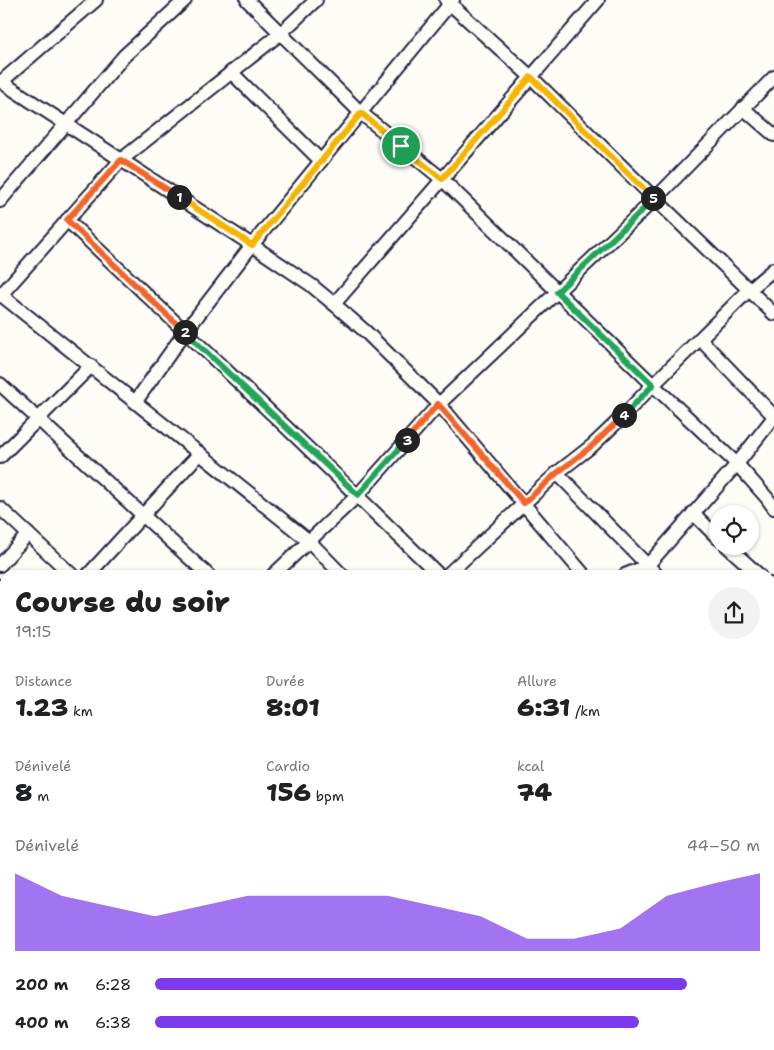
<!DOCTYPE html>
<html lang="fr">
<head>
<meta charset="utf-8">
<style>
	body { margin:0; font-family:"Shantell Sans",sans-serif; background:#f2f2f2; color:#202124; height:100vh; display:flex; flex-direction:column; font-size:19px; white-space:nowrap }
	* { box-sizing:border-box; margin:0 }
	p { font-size:16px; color:#757577 }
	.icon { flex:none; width:28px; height:28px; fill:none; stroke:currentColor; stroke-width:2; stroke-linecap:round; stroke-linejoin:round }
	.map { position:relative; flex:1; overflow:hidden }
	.side { position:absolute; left:0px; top:570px; width:775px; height:480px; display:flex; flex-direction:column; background:#fff; border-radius:15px 15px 0 0; box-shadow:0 1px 4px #0004 }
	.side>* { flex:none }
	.fabs { position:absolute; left:709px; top:505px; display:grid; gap:10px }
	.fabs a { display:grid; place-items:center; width:50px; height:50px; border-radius:50%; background:#fff; box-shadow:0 1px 4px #0004; font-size:25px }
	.pin { position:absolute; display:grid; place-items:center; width:42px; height:42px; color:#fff; margin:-21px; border:2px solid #fff; border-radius:50%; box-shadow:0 1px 5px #0007 }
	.km { position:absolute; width:25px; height:25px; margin:-12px; border-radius:50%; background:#222; color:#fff; font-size:14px; line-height:25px; text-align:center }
	.round { display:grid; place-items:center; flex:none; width:52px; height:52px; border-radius:26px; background:#f2f2f2 }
	.head { display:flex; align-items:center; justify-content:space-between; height:85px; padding:0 15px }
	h1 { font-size:28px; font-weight:800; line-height:38px }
	.stats { display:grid; grid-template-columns:repeat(3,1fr); gap:8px; height:85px; padding:5px 15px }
	.stats div { display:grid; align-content:center }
	.stats b { font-size:25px; font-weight:800 }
	.stats small { font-size:14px; font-weight:400 }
	.stats p { font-size:14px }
	.chart { height:140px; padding:10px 15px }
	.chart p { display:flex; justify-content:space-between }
	.chart svg { width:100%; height:90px; margin-top:5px; fill:#7c3aed; opacity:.7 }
	ul { padding:0 15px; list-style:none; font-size:16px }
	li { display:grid; grid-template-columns:80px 60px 1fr; align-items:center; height:38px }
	li i { height:12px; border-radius:6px; background:#7c3aed }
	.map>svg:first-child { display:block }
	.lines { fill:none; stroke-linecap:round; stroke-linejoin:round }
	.minor-casing { stroke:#22223b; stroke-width:16 }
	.minor { stroke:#fdfcf7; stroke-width:12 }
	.split-1-casing { stroke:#fff; stroke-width:10 }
	.split-2-casing { stroke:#fff; stroke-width:10 }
	.split-3-casing { stroke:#fff; stroke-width:10 }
	.split-4-casing { stroke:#fff; stroke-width:10 }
	.split-5-casing { stroke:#fff; stroke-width:10 }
	.split-6-casing { stroke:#fff; stroke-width:10 }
	.split-1 { stroke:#f5b400; stroke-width:6 }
	.split-2 { stroke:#f0652b; stroke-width:6 }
	.split-3 { stroke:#22a559; stroke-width:6 }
	.split-4 { stroke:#f0652b; stroke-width:6 }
	.split-5 { stroke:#22a559; stroke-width:6 }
	.split-6 { stroke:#f5b400; stroke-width:6 }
</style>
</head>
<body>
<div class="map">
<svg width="774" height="1050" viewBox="0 0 774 1050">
	<rect width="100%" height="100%" fill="#fdfcf7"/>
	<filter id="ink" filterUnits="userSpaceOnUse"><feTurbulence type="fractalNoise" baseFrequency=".02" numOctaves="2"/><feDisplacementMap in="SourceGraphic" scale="10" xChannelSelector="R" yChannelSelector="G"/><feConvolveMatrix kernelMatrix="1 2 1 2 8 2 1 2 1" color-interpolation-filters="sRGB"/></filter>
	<g filter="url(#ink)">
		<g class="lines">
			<g class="minor-casing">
				<g id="minor">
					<polyline points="247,0 361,113 442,179 653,385 737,464 767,498 774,508"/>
					<polyline points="446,0 531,77 655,199 774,314"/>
					<polyline points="231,72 321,161"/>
					<polyline points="0,81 252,245 311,285 334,304 366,332 439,404 584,575"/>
					<polyline points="1,82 96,0"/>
					<polyline points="743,108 774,135"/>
					<polyline points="0,201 124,56 185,0"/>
					<polyline points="67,220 286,427 439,575"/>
					<polyline points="0,294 309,541 342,575"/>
					<polyline points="0,296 121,160 281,33 316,0"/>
					<polyline points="334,304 598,0"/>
					<polyline points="700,339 774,416"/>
					<polyline points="0,384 208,575"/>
					<polyline points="136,401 185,332 252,245 453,0"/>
					<polyline points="0,457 91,366"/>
					<polyline points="557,473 657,575"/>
					<polyline points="0,508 72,575"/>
					<polyline points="693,513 718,538"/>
					<polyline points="727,546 759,575"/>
					<polyline points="0,565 28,534"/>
					<polyline points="88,575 200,453"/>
					<polyline points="273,575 358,495 439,404 655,199 774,77"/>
					<polyline points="447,575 557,473 593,445 615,424 653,385 749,290 774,269"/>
					<polyline points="625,575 647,566 737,464 774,417"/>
					<polyline points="770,584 774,588"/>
					<polyline points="0,586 5,590"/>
					<polyline points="770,663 774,658"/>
					<polyline points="0,671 5,666"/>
					<polyline points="770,697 774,702"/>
					<polyline points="0,785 5,788"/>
					<polyline points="770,798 774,802"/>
					<polyline points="0,866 5,869"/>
					<polyline points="770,867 774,870"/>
					<polyline points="770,967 774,956"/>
					<polyline points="0,968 5,971"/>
					<polyline points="0,996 5,991"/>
					<polyline points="0,1006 5,1009"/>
					<polyline points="271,1045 276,1050"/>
					<polyline points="538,1045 542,1050"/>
					<polyline points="627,1045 629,1050"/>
					<polyline points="764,1045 769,1050"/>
					<polyline points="9,1050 23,1045"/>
					<polyline points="147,1050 147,1045"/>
					<polyline points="315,1050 322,1045"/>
					<polyline points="519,1050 525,1045"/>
					<polyline points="747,1050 749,1045"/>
				</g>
			</g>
			<use href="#minor" class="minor"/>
		</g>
	</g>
	<g class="lines" filter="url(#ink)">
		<g class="split-1-casing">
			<polyline id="split-1" points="179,197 252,245 361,113 401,146"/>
		</g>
		<g class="split-2-casing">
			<polyline id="split-2" points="179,197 121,160 67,220 185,332"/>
		</g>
		<g class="split-3-casing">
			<polyline id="split-3" points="185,332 358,495 407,440"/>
		</g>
		<g class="split-4-casing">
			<polyline id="split-4" points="407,440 438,404 524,503 557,473 593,445 624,415"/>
		</g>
		<g class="split-5-casing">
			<polyline id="split-5" points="624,415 653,385 557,292 654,199 653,198"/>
		</g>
		<g class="split-6-casing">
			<polyline id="split-6" points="401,146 442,179 531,77 653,198"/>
		</g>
		<use href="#split-1" class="split-1"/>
		<use href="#split-2" class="split-2"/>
		<use href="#split-3" class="split-3"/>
		<use href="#split-4" class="split-4"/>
		<use href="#split-5" class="split-5"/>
		<use href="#split-6" class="split-6"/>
	</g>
</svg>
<div class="fabs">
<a><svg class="icon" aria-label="locate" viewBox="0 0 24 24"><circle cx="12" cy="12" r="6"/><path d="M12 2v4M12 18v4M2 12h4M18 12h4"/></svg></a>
</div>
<div class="pin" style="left:401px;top:146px;background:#1e9e55"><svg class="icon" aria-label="arrive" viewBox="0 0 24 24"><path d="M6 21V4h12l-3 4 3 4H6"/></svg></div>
<b class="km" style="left:179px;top:197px">1</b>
<b class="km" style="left:185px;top:332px">2</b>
<b class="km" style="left:407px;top:440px">3</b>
<b class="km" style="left:624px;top:415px">4</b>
<b class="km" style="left:653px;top:198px">5</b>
<section class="side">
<div class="head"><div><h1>Course du soir</h1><p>19:15</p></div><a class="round"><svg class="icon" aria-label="share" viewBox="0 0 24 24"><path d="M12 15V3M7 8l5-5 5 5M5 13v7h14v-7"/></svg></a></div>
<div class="stats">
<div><p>Distance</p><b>1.23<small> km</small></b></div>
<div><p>Durée</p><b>8:01</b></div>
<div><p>Allure</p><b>6:31<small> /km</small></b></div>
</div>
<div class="stats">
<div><p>Dénivelé</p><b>8<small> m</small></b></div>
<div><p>Cardio</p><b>156<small> bpm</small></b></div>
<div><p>kcal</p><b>74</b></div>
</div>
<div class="chart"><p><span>Dénivelé</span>44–50 m</p>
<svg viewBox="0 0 160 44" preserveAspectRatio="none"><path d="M0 44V6L10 17L20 22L30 27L40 22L50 17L60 17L70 17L80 17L90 22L100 27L110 38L120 38L130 33L140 17L150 11L160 6V44z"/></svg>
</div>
<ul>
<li><b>200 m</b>6:28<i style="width:88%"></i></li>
<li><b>400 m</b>6:38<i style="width:80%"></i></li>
</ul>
</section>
</div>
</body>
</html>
